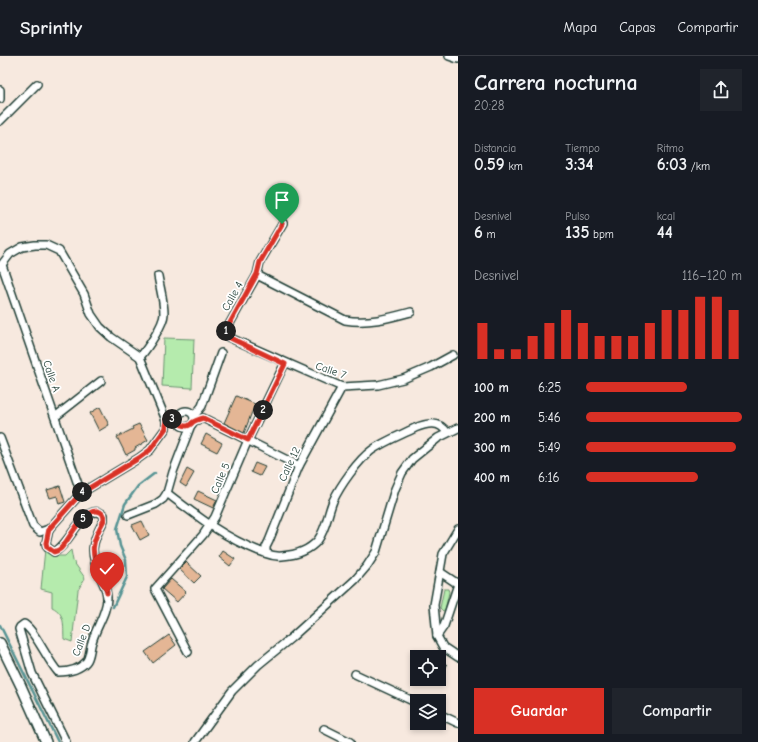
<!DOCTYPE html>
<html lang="es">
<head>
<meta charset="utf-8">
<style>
	body { margin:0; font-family:"Comic Neue",sans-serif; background:#20242c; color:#f1f3f6; height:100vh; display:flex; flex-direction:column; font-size:15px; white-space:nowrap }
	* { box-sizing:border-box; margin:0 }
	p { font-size:13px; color:#9ea1a6 }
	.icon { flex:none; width:22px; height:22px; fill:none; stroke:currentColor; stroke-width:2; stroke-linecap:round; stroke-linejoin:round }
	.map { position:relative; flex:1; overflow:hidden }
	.side { display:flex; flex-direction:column; background:#171b24; width:300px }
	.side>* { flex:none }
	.fabs { position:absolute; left:410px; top:594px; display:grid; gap:8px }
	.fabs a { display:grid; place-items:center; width:36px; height:36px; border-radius:0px; background:#171b24; box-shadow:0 2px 6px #0003; font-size:20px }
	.pin { position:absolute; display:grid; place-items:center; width:34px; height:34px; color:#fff; margin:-41px -17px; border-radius:50% 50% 50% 0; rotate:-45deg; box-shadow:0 0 4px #0007 }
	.pin .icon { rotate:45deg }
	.km { position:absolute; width:20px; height:20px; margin:-10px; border-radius:50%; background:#222; color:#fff; font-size:11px; line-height:20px; text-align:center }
	.round { display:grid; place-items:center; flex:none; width:42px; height:42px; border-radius:0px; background:#20242c }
	.head { display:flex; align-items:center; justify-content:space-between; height:68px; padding:0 16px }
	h1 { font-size:22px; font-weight:600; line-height:30px }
	.stats { display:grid; grid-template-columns:repeat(3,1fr); gap:6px; height:68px; padding:4px 16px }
	.stats div { display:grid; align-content:center }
	.stats b { font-size:17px; font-weight:600 }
	.stats small { font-size:11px; font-weight:400 }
	.stats p { font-size:11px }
	.chart { height:112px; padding:8px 16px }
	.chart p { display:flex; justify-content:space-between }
	.chart svg { width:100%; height:72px; margin-top:4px; stroke:#d93025; stroke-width:6 }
	.cta { display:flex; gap:8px; margin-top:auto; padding:8px 16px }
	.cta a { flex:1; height:46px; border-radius:0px; background:#d93025; color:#fff; font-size:16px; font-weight:600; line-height:46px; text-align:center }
	.cta a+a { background:#20242c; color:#f1f3f6 }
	ul { padding:0 16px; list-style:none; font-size:13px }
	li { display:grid; grid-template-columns:64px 48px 1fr; align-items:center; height:30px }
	li i { height:10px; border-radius:5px; background:#d93025 }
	header { display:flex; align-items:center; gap:24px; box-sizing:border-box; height:56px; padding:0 20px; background:#171b24; border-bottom:1px solid #363941 }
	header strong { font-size:19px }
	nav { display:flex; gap:22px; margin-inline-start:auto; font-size:14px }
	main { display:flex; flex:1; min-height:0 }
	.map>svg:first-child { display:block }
	.green { fill:#b5ebad; stroke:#6a9470 }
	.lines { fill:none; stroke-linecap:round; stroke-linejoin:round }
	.stream { stroke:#579494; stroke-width:2.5 }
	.building { fill:#e4b695; stroke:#1f3d34 }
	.minor-casing { stroke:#1f3d34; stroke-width:10 }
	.tertiary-casing { stroke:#1f3d34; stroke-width:12 }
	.minor { stroke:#fff; stroke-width:7 }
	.tertiary { stroke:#fff; stroke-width:9 }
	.route-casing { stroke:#fff; stroke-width:8 }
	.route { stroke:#d93025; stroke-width:5 }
	.labels { text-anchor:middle; stroke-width:3.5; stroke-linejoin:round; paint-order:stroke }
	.street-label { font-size:11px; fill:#1f3d34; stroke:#fff }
</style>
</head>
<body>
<header>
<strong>Sprintly</strong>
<nav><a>Mapa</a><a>Capas</a><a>Compartir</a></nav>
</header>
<main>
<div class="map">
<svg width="458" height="686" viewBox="0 0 458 686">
	<rect width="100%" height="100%" fill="#f7e9df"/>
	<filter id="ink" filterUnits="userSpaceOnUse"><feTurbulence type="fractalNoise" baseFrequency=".025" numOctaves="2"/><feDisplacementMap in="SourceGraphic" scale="8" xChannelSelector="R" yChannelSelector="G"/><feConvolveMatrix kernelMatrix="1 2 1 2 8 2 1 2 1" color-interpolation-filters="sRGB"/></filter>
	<g filter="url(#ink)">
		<g class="green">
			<polygon points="164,282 194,283 192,332 162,330"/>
			<path d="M45,493L56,500H65L71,494L73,505L85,522L78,534L72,586L64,583C63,570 66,558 52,551V536L41,533Z"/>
			<polygon points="444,533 448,533 449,536 445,554 443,555 440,552"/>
		</g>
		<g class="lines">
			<g class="stream">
				<polyline points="113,551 127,521 126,504 120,490 117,473 125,448 138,430 155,417"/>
				<polyline points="0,569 58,686"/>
			</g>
		</g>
		<g class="building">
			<polygon points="236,340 255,348 244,377 224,367"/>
			<polygon points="100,351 109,369 99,375 90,357"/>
			<polygon points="139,368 148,384 135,392 135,394 126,399 117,381 133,373 132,371"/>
			<polygon points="206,378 222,387 217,396 201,388"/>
			<polygon points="255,407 265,411 260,420 251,416"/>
			<polygon points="187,413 194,417 186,431 180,427"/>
			<polygon points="60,430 65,446 59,448 57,440 50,442 47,434"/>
			<polygon points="198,435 217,444 213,452 194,443"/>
			<polygon points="142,465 149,479 140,484 132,469"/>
			<polygon points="223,495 235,503 230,510 219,501"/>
			<polygon points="186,506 201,520 194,527 179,513"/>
			<polygon points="171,523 186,536 177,546 162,533"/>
			<polygon points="169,579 176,589 153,607 145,596"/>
			<polygon points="439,602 447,609 439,624"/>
		</g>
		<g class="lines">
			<g class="minor-casing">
				<g id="minor">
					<polyline points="449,0 458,3"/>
					<polyline points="0,34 0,43"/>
					<polyline points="0,65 37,28"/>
					<polyline points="283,167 260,206 257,219 225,276 228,281 342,331 378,329 403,323 431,311 453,299"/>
					<polyline points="2,209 81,437"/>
					<path d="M0,211L10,198L22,191L35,189H46L59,195L84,238L91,258L100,271L111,281L140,301L166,364V372L150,394L139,402L81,437L49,473L46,487L47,491L54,496C69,491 85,443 104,459V464C91,488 89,496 101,522C104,529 107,534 107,542C107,557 96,571 92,586C90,591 90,602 86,606C79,614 68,616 58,616C47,604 36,576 24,568L20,571L19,573L32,617L66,686"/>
					<path d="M257,219L345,264C368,268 389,262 411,256"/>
					<path d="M140,301C147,293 164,268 164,258C164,245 160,232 158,220"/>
					<circle cx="186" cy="363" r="8"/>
					<polyline points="194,360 202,350 221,297"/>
					<polyline points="55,361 101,325"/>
					<polyline points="194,365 203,362 299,410"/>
					<polyline points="0,382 33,470 40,476 49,473"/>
					<path d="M167,437C197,460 223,481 259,495C269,498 272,501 282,500C295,499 309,495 318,484C326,473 328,457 333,445C340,430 358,404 372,394C385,385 401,379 415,372C427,367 440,364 447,377"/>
					<polyline points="128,459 156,448 163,443 167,437 173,416 191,369"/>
					<polyline points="458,473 443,498 434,549 437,580 443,591 458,601"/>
					<polyline points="266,497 266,491 269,485 299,410 342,331"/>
					<polyline points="437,580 444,570 458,528 440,516"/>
					<polyline points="188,596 155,533 203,479 215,461 248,384 285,307"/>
					<polyline points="355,618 417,647"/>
					<polyline points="439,658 458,667"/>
					<polyline points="324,673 350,686"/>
					<polyline points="195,686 232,635 258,609 291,582 355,524 367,510 376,496 395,433 402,417 412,403 438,382 458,372"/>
				</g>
			</g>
			<g class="tertiary-casing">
				<polyline id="tertiary" points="0,587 21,630 46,686"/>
			</g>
			<use href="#minor" class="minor"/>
			<use href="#tertiary" class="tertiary"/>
		</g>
	</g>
	<g class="lines" filter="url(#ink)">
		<g class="route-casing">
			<path id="route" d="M107,537C106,531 103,526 100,520C90,495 91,487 104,464C104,459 103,456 97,455C83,454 70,482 62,491C60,494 57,495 54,496L47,491L46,487L49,473L81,437L139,402L150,394L166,372V364L178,362L182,369C188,371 189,370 193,366C196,364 200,363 203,362L248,384L285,308L228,281L225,276L257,218L260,206L282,168"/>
		</g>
		<use href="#route" class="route"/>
	</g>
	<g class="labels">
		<g class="street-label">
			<text transform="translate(232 240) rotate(-61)" y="4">Calle 4</text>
			<text transform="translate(331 314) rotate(19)" y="4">Calle 7</text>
			<text transform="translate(52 320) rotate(71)" y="4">Calle A</text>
			<text transform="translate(289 408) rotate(-65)" y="4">Calle 12</text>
			<text transform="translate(220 422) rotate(-67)" y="4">Calle 5</text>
			<text transform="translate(81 584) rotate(-69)" y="4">Calle D</text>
		</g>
	</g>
</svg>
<div class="fabs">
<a><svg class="icon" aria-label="locate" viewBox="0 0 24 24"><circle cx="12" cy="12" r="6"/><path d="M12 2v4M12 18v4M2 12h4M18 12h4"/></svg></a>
<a><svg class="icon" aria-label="layers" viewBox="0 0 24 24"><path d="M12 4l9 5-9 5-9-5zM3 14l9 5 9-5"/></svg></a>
</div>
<div class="pin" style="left:282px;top:168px;background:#1e9e55"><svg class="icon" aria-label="arrive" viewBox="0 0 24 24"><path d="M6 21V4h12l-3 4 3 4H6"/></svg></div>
<div class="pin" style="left:107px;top:537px;background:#d93025"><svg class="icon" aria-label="check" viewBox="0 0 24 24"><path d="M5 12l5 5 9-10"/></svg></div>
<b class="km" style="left:226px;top:275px">1</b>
<b class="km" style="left:263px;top:354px">2</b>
<b class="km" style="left:172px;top:363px">3</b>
<b class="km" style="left:82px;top:436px">4</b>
<b class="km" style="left:83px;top:463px">5</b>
</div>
<section class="side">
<div class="head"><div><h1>Carrera nocturna</h1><p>20:28</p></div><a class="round"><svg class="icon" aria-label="share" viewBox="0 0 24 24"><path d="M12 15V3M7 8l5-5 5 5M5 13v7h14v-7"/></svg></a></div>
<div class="stats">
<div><p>Distancia</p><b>0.59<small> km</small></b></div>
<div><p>Tiempo</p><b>3:34</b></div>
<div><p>Ritmo</p><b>6:03<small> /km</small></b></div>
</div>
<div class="stats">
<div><p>Desnivel</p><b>6<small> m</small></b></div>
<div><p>Pulso</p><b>135<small> bpm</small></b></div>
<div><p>kcal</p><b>44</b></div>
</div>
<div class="chart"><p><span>Desnivel</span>116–120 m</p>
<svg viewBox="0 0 160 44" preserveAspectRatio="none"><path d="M5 44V22M15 44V38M25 44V38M35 44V30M45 44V22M55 44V14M65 44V22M75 44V30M85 44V30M95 44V30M105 44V22M115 44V14M125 44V14M135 44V6M145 44V6M155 44V14"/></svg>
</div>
<ul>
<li><b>100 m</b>6:25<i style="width:65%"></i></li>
<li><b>200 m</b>5:46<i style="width:100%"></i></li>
<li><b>300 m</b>5:49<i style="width:96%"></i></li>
<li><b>400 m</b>6:16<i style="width:72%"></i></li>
</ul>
<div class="cta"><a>Guardar</a><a>Compartir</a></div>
</section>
</main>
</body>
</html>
